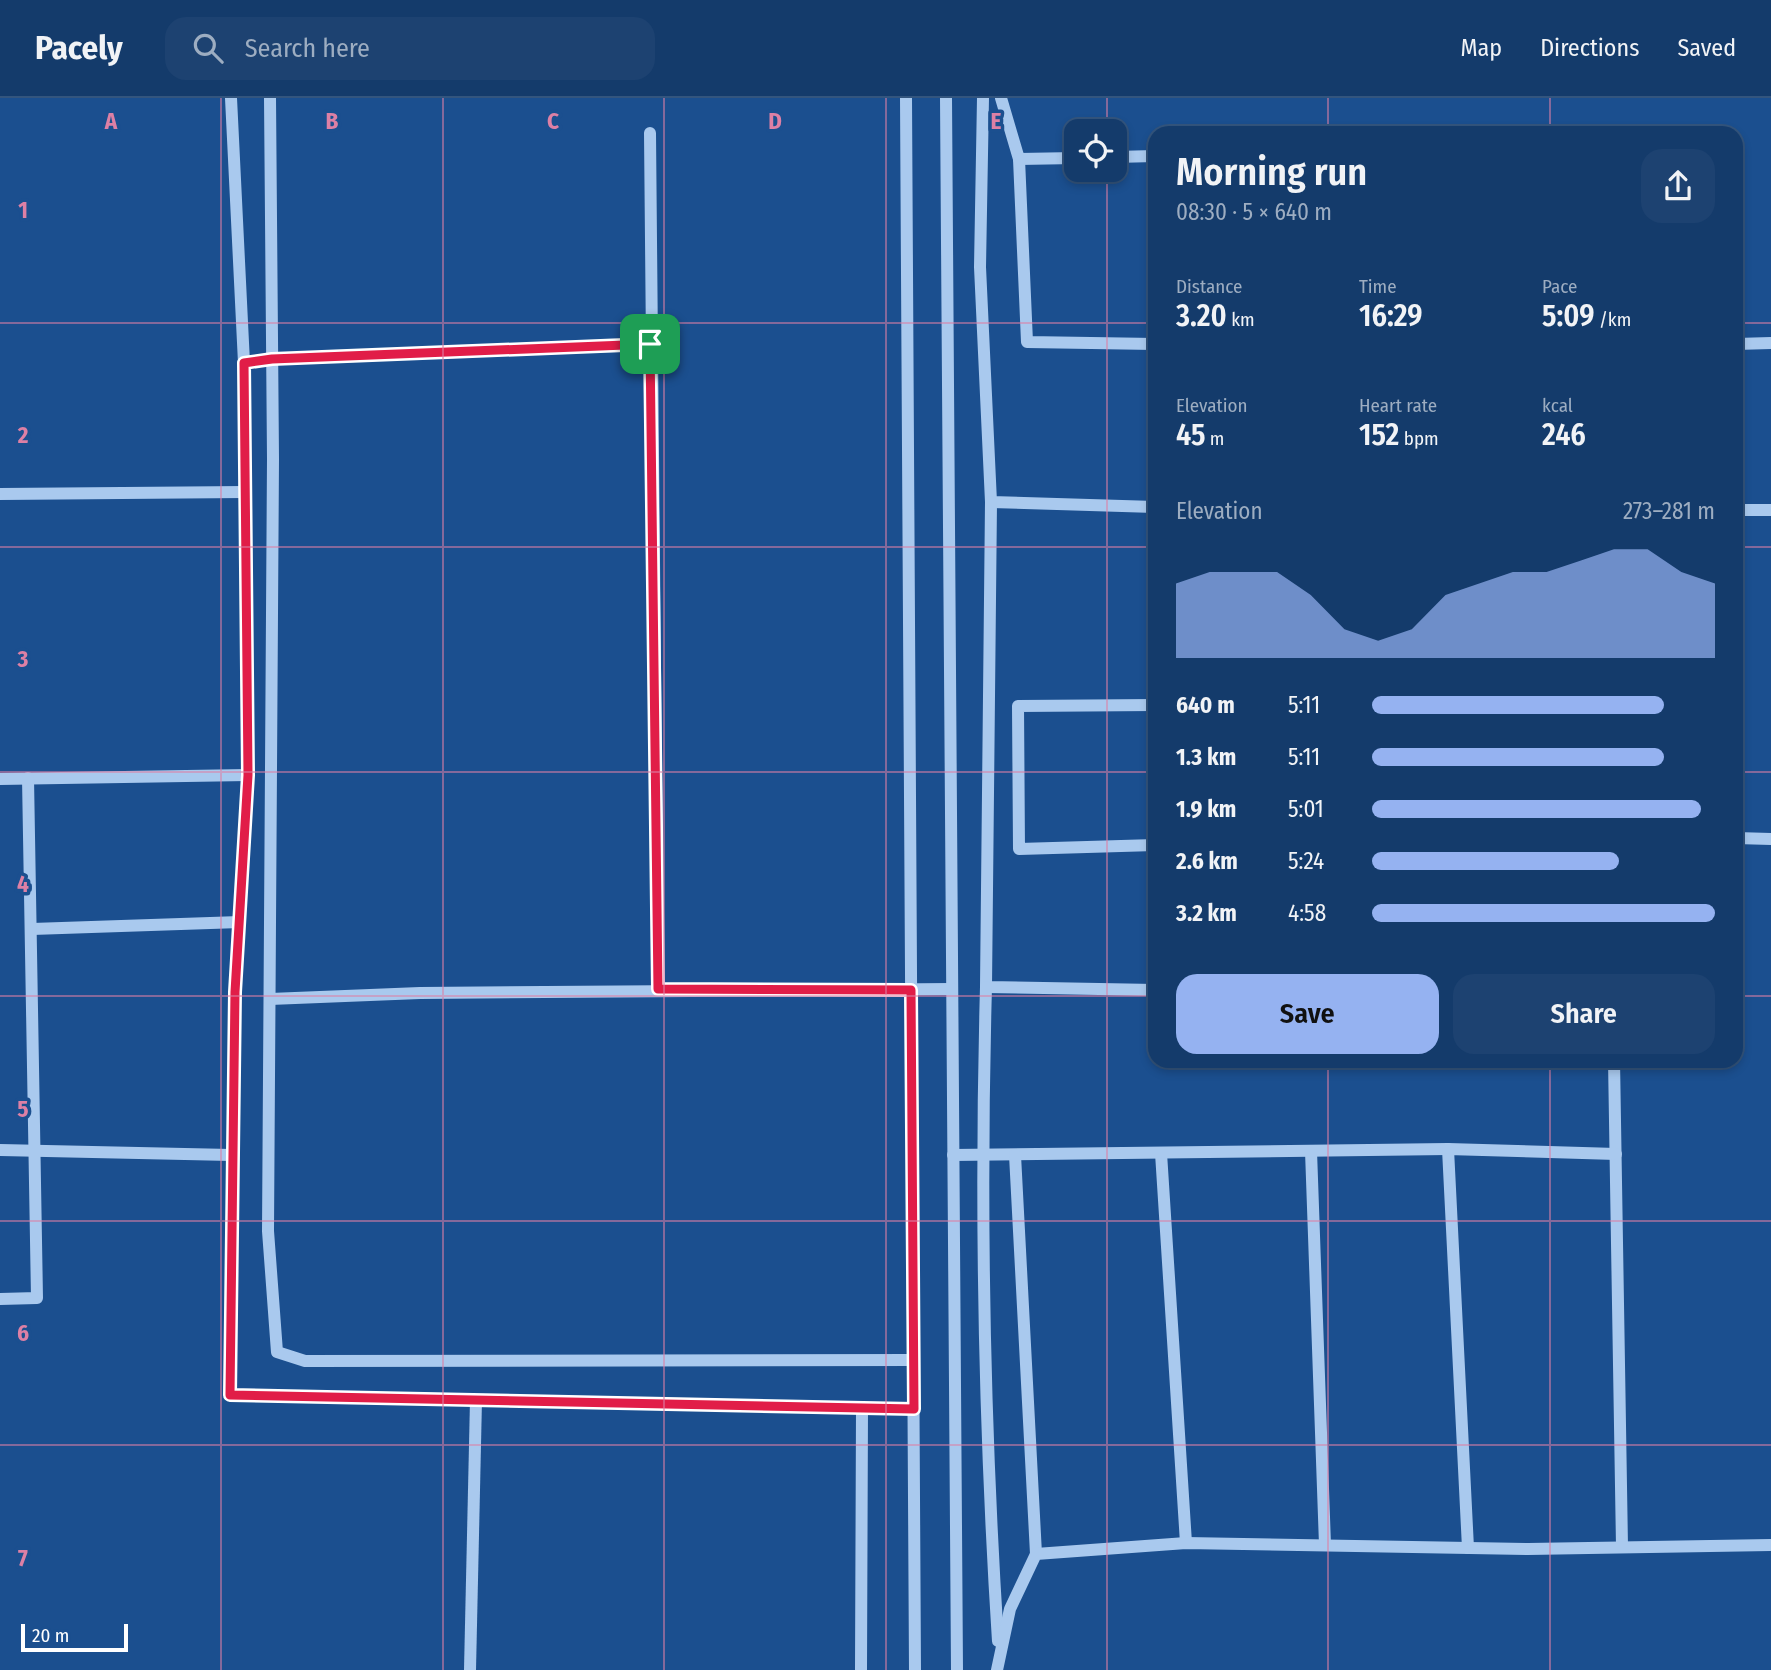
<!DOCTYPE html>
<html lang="en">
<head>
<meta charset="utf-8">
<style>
	body { margin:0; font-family:"Fira Sans Condensed",sans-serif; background:#1d4271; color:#f1f3f6; height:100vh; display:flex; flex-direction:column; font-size:26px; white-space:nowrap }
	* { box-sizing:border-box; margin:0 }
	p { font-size:23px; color:#9dadc1 }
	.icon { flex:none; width:38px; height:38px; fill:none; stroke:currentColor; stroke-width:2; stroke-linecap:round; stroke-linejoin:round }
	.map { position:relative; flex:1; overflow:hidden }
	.drawer { position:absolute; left:1148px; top:28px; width:595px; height:942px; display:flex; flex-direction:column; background:#143b6b; border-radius:21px; box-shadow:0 4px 10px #0003,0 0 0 2px #33557e }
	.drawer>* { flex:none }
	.tools { position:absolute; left:1064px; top:21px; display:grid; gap:14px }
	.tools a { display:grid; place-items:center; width:63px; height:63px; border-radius:14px; background:#143b6b; box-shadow:0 4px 10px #0003,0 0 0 2px #33557e; font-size:35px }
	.scale { position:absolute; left:21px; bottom:18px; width:107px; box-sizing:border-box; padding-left:7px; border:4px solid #fff; border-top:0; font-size:19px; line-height:24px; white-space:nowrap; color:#fff; -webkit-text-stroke:5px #1b4f8f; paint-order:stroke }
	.pin { position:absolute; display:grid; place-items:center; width:60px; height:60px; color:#fff; margin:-30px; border-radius:14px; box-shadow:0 4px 10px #0006 }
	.round { display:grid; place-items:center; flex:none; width:74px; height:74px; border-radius:21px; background:#1d4271 }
	.headline { display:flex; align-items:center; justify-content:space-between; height:119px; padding:0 28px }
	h1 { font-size:38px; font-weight:600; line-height:52px }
	.metrics { display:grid; grid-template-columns:repeat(3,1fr); gap:10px; height:119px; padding:7px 28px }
	.metrics div { display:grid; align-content:center }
	.metrics b { font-size:30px; font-weight:600 }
	.metrics small { font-size:19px; font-weight:400 }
	.metrics p { font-size:19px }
	.chart { height:196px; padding:14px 28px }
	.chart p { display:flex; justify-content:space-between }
	.chart svg { width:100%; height:126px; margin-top:7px; fill:#95b2f1; opacity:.7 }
	.primary-button { display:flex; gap:14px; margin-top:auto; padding:14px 28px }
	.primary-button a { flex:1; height:80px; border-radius:21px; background:#95b2f1; color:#111; font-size:28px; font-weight:600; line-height:80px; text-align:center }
	.primary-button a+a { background:#1d4271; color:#f1f3f6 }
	ul { padding:0 28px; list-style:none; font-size:23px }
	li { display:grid; grid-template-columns:112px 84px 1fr; align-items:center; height:52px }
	li i { height:18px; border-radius:9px; background:#95b2f1 }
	header { display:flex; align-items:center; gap:42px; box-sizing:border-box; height:98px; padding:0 35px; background:#143b6b; border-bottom:2px solid #33557e }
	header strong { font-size:33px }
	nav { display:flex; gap:38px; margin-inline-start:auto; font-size:24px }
	.search { width:490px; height:63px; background:#1d4271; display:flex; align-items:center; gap:18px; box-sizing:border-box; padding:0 24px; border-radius:21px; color:#9dadc1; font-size:26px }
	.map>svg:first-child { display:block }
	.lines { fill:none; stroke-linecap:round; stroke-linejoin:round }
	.minor { stroke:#a9c9ee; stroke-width:12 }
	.route-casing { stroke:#fff; stroke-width:14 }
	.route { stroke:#e11d48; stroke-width:9 }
	.grid { fill:none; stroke:#dd80a5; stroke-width:2; stroke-opacity:0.55 }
	.grid-label { font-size:23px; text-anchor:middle; font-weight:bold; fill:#dd80a5; stroke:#1b4f8f; stroke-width:7; stroke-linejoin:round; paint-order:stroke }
</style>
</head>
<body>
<header>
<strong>Pacely</strong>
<div class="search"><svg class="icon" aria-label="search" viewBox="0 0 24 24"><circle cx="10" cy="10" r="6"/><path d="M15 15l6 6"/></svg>Search here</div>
<nav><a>Map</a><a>Directions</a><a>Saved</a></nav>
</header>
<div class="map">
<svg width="1771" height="1572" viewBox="0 0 1771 1572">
	<rect width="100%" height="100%" fill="#1b4f8f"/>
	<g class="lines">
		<g class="minor">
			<polyline points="231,0 244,265 248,677 235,894 230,1297 914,1311"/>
			<polyline points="270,0 273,361 268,1133 277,1254 305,1263 913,1262"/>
			<polyline points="906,0 915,1572"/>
			<polyline points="946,0 957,1572"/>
			<polyline points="983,0 980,169 991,404 1155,409"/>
			<polyline points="1001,0 1019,61 1076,60"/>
			<polyline points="650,35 658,891"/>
			<polyline points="1115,59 1155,58"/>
			<polyline points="1019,61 1027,244 1155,246"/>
			<polyline points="1736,246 1771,245"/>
			<polyline points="244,265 272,261 650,246"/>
			<polyline points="0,396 245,394"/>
			<polyline points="991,404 986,889 1155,892"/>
			<polyline points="1736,412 1771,412"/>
			<polyline points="1155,607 1018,608 1019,751 1155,747"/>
			<polyline points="0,681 248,677"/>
			<polyline points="1736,740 1771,741"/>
			<polyline points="32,831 240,824"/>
			<path d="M986,889C980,1107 984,1325 998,1543"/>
			<polyline points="270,901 420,895 952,891"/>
			<polyline points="1614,962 1622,1449"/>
			<polyline points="0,1052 231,1057"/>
			<polyline points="1311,1053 1325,1447"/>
			<polyline points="1161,1055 1186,1445"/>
			<polyline points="953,1057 1448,1051"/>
			<polyline points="1015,1057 1036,1456"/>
			<polyline points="0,1201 37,1200 28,680"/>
			<polyline points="1468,1450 1448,1051 1616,1056"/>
			<polyline points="470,1572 476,1302"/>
			<polyline points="861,1572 862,1310"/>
			<polyline points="997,1572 1010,1511 1036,1456 1186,1445 1528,1451 1771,1447"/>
		</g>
	</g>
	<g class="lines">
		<g class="route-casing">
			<polygon id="route" points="650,246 658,891 911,892 914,1311 230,1297 235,894 248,677 244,265 272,261"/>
		</g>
		<use href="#route" class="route"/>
	</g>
	<path class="grid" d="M221,0V1572M443,0V1572M664,0V1572M886,0V1572M1107,0V33M1328,0V35M1550,0V35M1107,72V1572M0,225H1155M1736,225H1771M0,449H1155M1736,449H1771M0,674H1155M1736,674H1771M0,898H1155M1736,898H1771M1328,962V1572M1550,962V1572M0,1123H1771M0,1347H1771"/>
	<g class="grid-label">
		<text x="111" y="31">A</text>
		<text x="332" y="31">B</text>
		<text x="553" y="31">C</text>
		<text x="775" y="31">D</text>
		<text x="996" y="31">E</text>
		<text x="23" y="120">1</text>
		<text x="23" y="345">2</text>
		<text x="23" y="569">3</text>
		<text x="23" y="794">4</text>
		<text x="23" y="1019">5</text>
		<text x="23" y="1243">6</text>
		<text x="23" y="1468">7</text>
	</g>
</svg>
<div class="tools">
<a><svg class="icon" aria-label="locate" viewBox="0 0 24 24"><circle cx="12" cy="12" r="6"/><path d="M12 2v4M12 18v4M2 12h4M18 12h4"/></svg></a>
</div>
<div class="scale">20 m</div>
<div class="pin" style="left:650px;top:246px;background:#1e9e55"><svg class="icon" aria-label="arrive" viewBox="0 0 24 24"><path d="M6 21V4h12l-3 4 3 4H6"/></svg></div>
<section class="drawer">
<div class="headline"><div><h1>Morning run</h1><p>08:30 · 5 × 640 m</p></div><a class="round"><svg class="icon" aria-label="share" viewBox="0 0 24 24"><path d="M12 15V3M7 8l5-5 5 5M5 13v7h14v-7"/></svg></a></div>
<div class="metrics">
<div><p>Distance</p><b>3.20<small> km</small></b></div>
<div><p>Time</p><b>16:29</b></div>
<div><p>Pace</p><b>5:09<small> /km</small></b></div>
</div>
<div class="metrics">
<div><p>Elevation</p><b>45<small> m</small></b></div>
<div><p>Heart rate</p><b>152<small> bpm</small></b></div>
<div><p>kcal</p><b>246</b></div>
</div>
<div class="chart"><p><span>Elevation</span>273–281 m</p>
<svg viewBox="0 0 160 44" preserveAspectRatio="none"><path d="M0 44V18L10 14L20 14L30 14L40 22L50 34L60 38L70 34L80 22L90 18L100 14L110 14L120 10L130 6L140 6L150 14L160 18V44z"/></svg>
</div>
<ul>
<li><b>640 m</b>5:11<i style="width:85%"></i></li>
<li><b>1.3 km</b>5:11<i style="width:85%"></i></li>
<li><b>1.9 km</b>5:01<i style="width:96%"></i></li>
<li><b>2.6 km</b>5:24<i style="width:72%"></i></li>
<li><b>3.2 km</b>4:58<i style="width:100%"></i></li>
</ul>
<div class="primary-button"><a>Save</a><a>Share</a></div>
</section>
</div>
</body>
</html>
